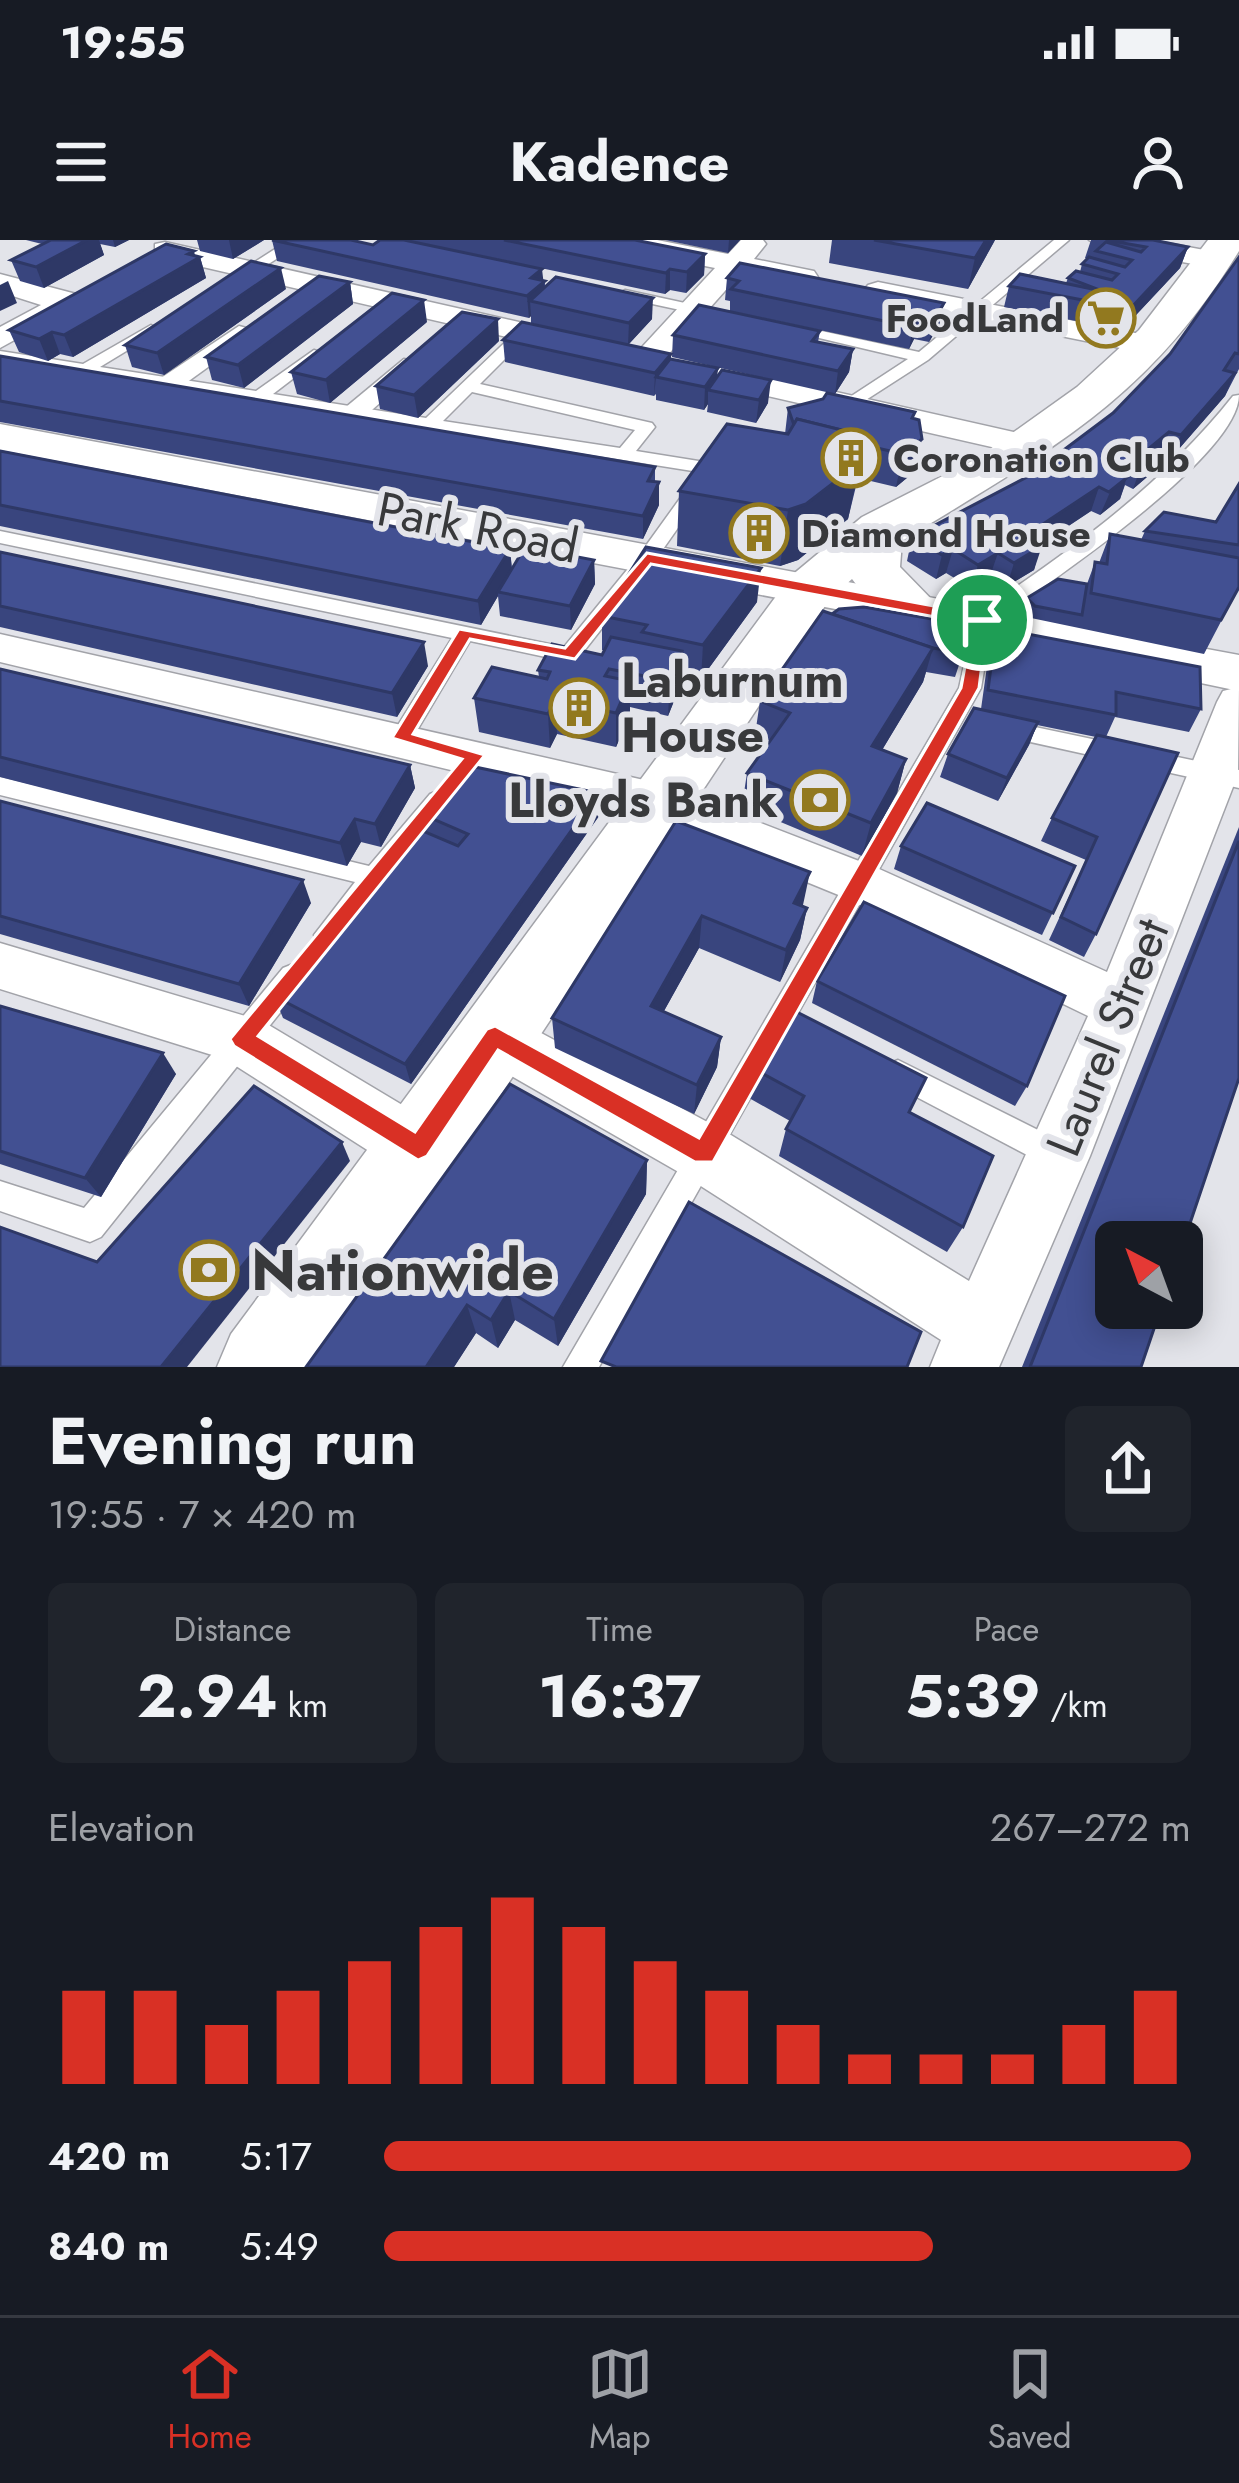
<!DOCTYPE html>
<html lang="en">
<head>
<meta charset="utf-8">
<style>
	body { margin:0; font-family:Jost,sans-serif; background:#20242c; color:#f1f3f6; height:100vh; display:flex; flex-direction:column; font-size:45px; white-space:nowrap }
	* { box-sizing:border-box; margin:0 }
	p { font-size:39px; color:#9ea1a6 }
	.icon { flex:none; width:66px; height:66px; fill:none; stroke:currentColor; stroke-width:2; stroke-linecap:round; stroke-linejoin:round }
	.map { position:relative; height:1127px; overflow:hidden }
	.sheet { display:flex; flex-direction:column; background:#171b24; flex:1 }
	.sheet>* { flex:none }
	.needle { width:78px; rotate:319deg }
	.fabs { position:absolute; left:1095px; top:981px; display:grid; gap:24px }
	.fabs a { display:grid; place-items:center; width:108px; height:108px; border-radius:18px; background:#171b24; box-shadow:0 6px 30px #0003; font-size:60px }
	.pin { position:absolute; display:grid; place-items:center; width:102px; height:102px; color:#fff; margin:-51px; border:6px solid #fff; border-radius:50%; box-shadow:0 3px 12px #0007 }
	.round { display:grid; place-items:center; flex:none; width:126px; height:126px; border-radius:18px; background:#20242c }
	.overview { display:flex; align-items:center; justify-content:space-between; height:204px; padding:0 48px }
	h1 { font-size:66px; font-weight:700; line-height:90px }
	.stats { display:grid; grid-template-columns:repeat(3,1fr); gap:18px; height:204px; padding:12px 48px }
	.stats div { display:grid; align-content:center; border-radius:18px; background:#20242c; text-align:center }
	.stats b { font-size:60px; font-weight:700 }
	.stats small { font-size:33px; font-weight:400 }
	.stats p { font-size:33px }
	.chart { height:336px; padding:24px 48px }
	.chart p { display:flex; justify-content:space-between }
	.chart svg { width:100%; height:216px; margin-top:12px; stroke:#d93025; stroke-width:6 }
	ul { padding:0 48px; list-style:none; font-size:39px }
	li { display:grid; grid-template-columns:192px 144px 1fr; align-items:center; height:90px }
	li i { height:30px; border-radius:15px; background:#d93025 }
	.status { display:flex; justify-content:space-between; align-items:center; height:84px; padding:0 60px; background:#171b24; direction:ltr }
	.status svg { height:33px; fill:currentColor }
	header { display:flex; justify-content:space-between; align-items:center; height:156px; padding:0 48px; background:#171b24; font-size:54px; font-weight:700 }
	.tab-bar { display:flex; justify-content:space-around; align-items:center; height:168px; border-top:3px solid #363941; background:#171b24; font-size:33px; color:#9ea1a6 }
	.tab-bar a { display:grid; justify-items:center; gap:6px }
	.tab-bar .on { color:#d93025 }
	.map>svg:first-child { display:block }
	.lines { fill:none; stroke-linecap:round; stroke-linejoin:round }
	.service-casing { stroke:#a2a3a9; stroke-width:3 }
	.pedestrian-casing { stroke:#a2a3a9; stroke-width:3 }
	.minor-casing { stroke:#a2a3a9; stroke-width:3 }
	.tertiary-casing { stroke:#a2a3a9; stroke-width:3 }
	.primary-casing { stroke:#a2a3a9; stroke-width:3 }
	.service { fill:#fff; fill-rule:evenodd }
	.pedestrian { fill:#fff; fill-rule:evenodd }
	.minor { fill:#fff; fill-rule:evenodd }
	.tertiary { fill:#fff; fill-rule:evenodd }
	.primary { fill:#fff; fill-rule:evenodd }
	.wall { fill:#39457e }
	.shaded-wall { fill:#2e3866 }
	.building { fill:#425092; stroke:#2e3866; stroke-width:3 }
	.route { fill:#d93025; stroke:#fff; stroke-width:3; fill-rule:evenodd }
	.labels { text-anchor:middle; stroke-width:12; stroke-linejoin:round; paint-order:stroke }
	.far-poi-label { font-size:39px; font-weight:bold; fill:#38393b; stroke:#e3e4ea; text-anchor:start }
	.street-label { font-size:48px; fill:#38393b; stroke:#e3e4ea }
	.poi-label { font-size:48px; font-weight:bold; fill:#38393b; stroke:#e3e4ea; text-anchor:start }
	.near-poi-label { font-size:57px; font-weight:bold; fill:#38393b; stroke:#e3e4ea; text-anchor:start }
</style>
</head>
<body>
<div class="status"><b>19:55</b><svg viewBox="0 0 49 12"><path d="M0 12V9h3v3zM5 12V6h3v6zM10 12V3h3v9zM15 12V0h3v12zM26 1h20v11H26zM47 4h2v5h-2z"/></svg></div>
<header><svg class="icon" aria-label="menu" viewBox="0 0 24 24"><path d="M4 6h16M4 12h16M4 18h16"/></svg>Kadence<svg class="icon" aria-label="person" viewBox="0 0 24 24"><circle cx="12" cy="8" r="4"/><path d="M4 21q1-7 8-7t8 7"/></svg></header>
<div class="map">
<svg width="1239" height="1127" viewBox="0 0 1239 1127">
	<rect width="100%" height="100%" fill="#e3e4ea"/>
	<g class="lines">
		<g class="service-casing">
			<g id="service">
				<polygon points="289,0 306,0 242,41 230,38"/>
				<polygon points="1054,0 1069,0 928,120 841,176 827,172 908,119 781,89 789,84 919,112"/>
				<polygon points="625,50 708,68 715,72 708,76 620,57 618,54"/>
				<path d="M151,85L159,90L156,93L100,127L256,151L314,110L320,112V118L273,154L426,178L519,89H529V95L480,144L652,183L655,187L636,211L711,223L720,228L654,322L577,420L569,422L470,401L409,504L401,506L390,498L452,398L0,303V291L564,407L640,314L699,232L0,121V111L83,124ZM472,152L635,190L620,208L443,181Z"/>
				<path d="M1239,155C1239,217 1044,346 992,383L981,448L599,1127H563L959,448L975,375C1070,311 1161,247 1233,156Z"/>
				<polygon points="1002,480 1239,530 1239,548 994,494 991,488 994,482"/>
				<polygon points="0,537 369,626 430,554 438,551 450,560 336,703 327,706 318,703 314,695 355,642 0,555"/>
				<polygon points="293,724 303,728 307,736 303,744 101,997 90,1002 0,971 0,941 84,968 283,728"/>
				<polygon points="898,820 1070,906 1074,916 1070,926 1059,931 1048,926 888,842 884,833 888,824"/>
			</g>
		</g>
		<g class="pedestrian-casing">
			<g id="pedestrian">
				<polygon points="239,86 258,91 179,148 161,148 161,138"/>
				<polygon points="404,119 424,124 364,177 346,177 346,167"/>
			</g>
		</g>
		<g class="minor-casing">
			<g id="minor">
				<polygon points="601,0 657,0 728,14 741,0 763,0 766,4 754,19 814,31 818,37 804,46 741,33 657,127 646,129 630,120 715,28 615,8"/>
				<polygon points="1089,0 1150,0 1226,14 1230,20 1216,28 1103,8"/>
				<polygon points="165,2 576,95 591,104 576,113 155,16 155,4"/>
				<polygon points="0,34 80,55 85,61 0,108 0,87 41,65 0,52"/>
				<polygon points="878,42 1145,95 1160,104 1145,113 868,57 863,51 868,45"/>
				<polygon points="708,123 1031,196 1048,206 1031,216 697,140 692,133"/>
				<polygon points="0,394 657,543 877,628 1107,732 1217,462 1223,451 1239,447 1238,534 1090,916 999,1127 930,1127 941,1100 682,934 475,815 467,797 475,779 495,772 515,779 726,892 969,1041 1088,776 841,656 647,577 0,422"/>
				<polygon points="0,703 262,781 439,887 448,908 439,929 418,937 397,929 225,819 0,749"/>
			</g>
		</g>
		<g class="tertiary-casing">
			<polygon id="tertiary" points="0,184 1239,415 1239,451 982,397 0,210"/>
		</g>
		<g class="primary-casing">
			<path id="primary" d="M1208,0H1239V11C1146,163 1046,212 902,301L900,327L939,367L931,380C894,389 874,367 852,339L829,360L320,1127H217L231,1094L791,336L862,277L976,219L1077,147L1139,90Z"/>
		</g>
		<use href="#service" class="service"/>
		<use href="#pedestrian" class="pedestrian"/>
		<use href="#minor" class="minor"/>
		<use href="#tertiary" class="tertiary"/>
		<use href="#primary" class="primary"/>
	</g>
	<g class="wall">
		<polygon points="26,0 129,0 115,7 100,4 104,15 44,48 20,41 11,20 42,4"/>
		<polygon points="197,0 264,0 233,19 200,11"/>
		<polygon points="272,0 373,5 545,41 545,48 652,79 628,105 531,83 531,76 529,78 277,21"/>
		<polygon points="407,0 635,0 705,14 704,35 686,53 670,50 665,54"/>
		<polygon points="665,0 740,0 728,13"/>
		<polygon points="832,0 995,0 968,49 829,23"/>
		<polygon points="1091,0 1153,0 1188,7 1180,28 1122,90 1004,67 1009,46 1066,43 1068,38 1080,32 1082,24 1088,19 1085,18"/>
		<polygon points="195,16 200,17 206,38 73,117 60,114 48,121 19,112 9,90"/>
		<polygon points="1239,17 1239,129 1225,156 1171,218 1160,215 1155,219 1147,237 1133,249 1125,245 1120,259 1100,275 1091,271 1040,305 1034,330 1007,346 990,336 971,348 946,333 936,339 907,321 912,297 1029,236 1113,173 1170,114"/>
		<polygon points="727,38 944,63 939,85 929,102 914,99 909,109 730,71 730,61 725,60"/>
		<polygon points="350,42 353,64 244,148 212,140 206,117"/>
		<polygon points="286,49 164,135 132,127 125,105"/>
		<polygon points="427,82 330,163 297,154 291,132"/>
		<polygon points="820,91 818,102 853,109 849,132 835,154 672,117 673,95"/>
		<polygon points="503,100 671,114 671,119 718,136 768,163 756,183 707,172 708,164 704,170 656,160 656,154 654,156 505,122"/>
		<polygon points="499,101 418,178 380,169 376,146"/>
		<polygon points="0,116 655,227 655,241 659,265 643,299 0,182"/>
		<polygon points="788,168 914,179 914,232 896,247 858,238 848,279 798,320 780,326 677,306 679,251 785,194"/>
		<polygon points="0,211 510,309 512,329 594,320 595,344 571,390 500,376 498,356 481,385 0,286"/>
		<polygon points="1239,244 1239,347 1204,414 1031,378 1022,370 1027,358 1087,344 1095,322 1099,323 1110,294 1141,300 1145,291 1216,282"/>
		<polygon points="0,312 428,426 397,477 0,387"/>
		<polygon points="757,362 701,439 681,435 680,446 668,476 630,467 630,475 616,507 557,494 550,508 479,492 474,458 539,437 538,430 602,415 605,410 602,410 602,376"/>
		<polygon points="832,374 963,413 955,437 926,432 923,442 882,510 906,519 897,553 862,616 742,566 747,533 770,501 755,495 760,461"/>
		<polygon points="996,388 1201,469 1189,492 1115,477 1106,497 1096,694 1084,717 1049,700 1086,620 1041,601 1052,578 1096,497 1037,485 1029,505 998,561 940,537 948,514 981,469 989,412"/>
		<polygon points="0,429 410,525 415,548 381,607 361,602 347,626 0,537"/>
		<polygon points="0,561 311,663 249,766 0,694"/>
		<polygon points="419,573 599,576 411,844 283,778 274,756 423,591"/>
		<polygon points="676,581 807,668 800,700 780,742 699,708 664,771 721,797 717,827 694,874 555,808 552,778"/>
		<polygon points="1239,587 1239,838 1141,1127 1022,1127"/>
		<polygon points="901,606 1075,626 1042,695 894,629"/>
		<polygon points="817,741 1027,846 1015,866 812,763"/>
		<polygon points="0,766 176,834 101,957 0,924"/>
		<polygon points="754,829 911,873 963,987 947,1012 779,916 786,889 790,881 749,858"/>
		<polygon points="647,920 646,954 558,1106 515,1080 498,1108 476,1093 454,1127 306,1127"/>
	</g>
	<g class="shaded-wall">
		<polygon points="87,0 99,0 104,15 44,48 36,27"/>
		<polygon points="113,0 129,0 115,7"/>
		<polygon points="229,0 264,0 233,19"/>
		<polygon points="729,0 740,0 728,13"/>
		<polygon points="986,0 995,0 968,49 975,18"/>
		<polygon points="1188,7 1180,28 1122,90 1130,69"/>
		<polygon points="194,11 196,20 200,17 206,38 73,117 64,95"/>
		<polygon points="705,14 704,35 686,53 687,32"/>
		<polygon points="281,28 286,49 164,135 157,113"/>
		<polygon points="542,29 546,63 530,61 531,76 529,78 527,56 531,38"/>
		<polygon points="670,29 670,50 665,54 666,33"/>
		<polygon points="8,41 17,63 0,71 0,45"/>
		<polygon points="350,42 353,64 244,148 238,125"/>
		<polygon points="653,58 652,79 628,105 629,83"/>
		<polygon points="424,60 427,82 330,163 326,140"/>
		<polygon points="944,63 939,85 929,102 934,80"/>
		<polygon points="919,77 914,99 909,109 913,87"/>
		<polygon points="498,79 499,101 418,178 414,155"/>
		<polygon points="52,92 60,114 48,121 39,99"/>
		<polygon points="853,109 849,132 835,154 838,131"/>
		<polygon points="671,114 670,136 656,137 654,156 655,133"/>
		<polygon points="718,128 716,151 708,150 708,164 704,170 705,147"/>
		<polygon points="1235,133 1225,156 1171,218 1181,195"/>
		<polygon points="771,140 768,163 756,183 759,160"/>
		<polygon points="1169,192 1160,215 1155,219 1147,237 1133,249 1147,210"/>
		<polygon points="866,196 848,279 798,320 780,326 788,270"/>
		<polygon points="922,199 914,232 896,247 903,214"/>
		<polygon points="1132,221 1120,259 1100,275 1119,232"/>
		<polygon points="659,242 659,265 643,299 643,276"/>
		<polygon points="1099,247 1091,271 1017,320 1025,296"/>
		<polygon points="1042,306 1034,330 1007,346 1014,323"/>
		<polygon points="510,309 512,332 498,352 498,356 481,385 478,361"/>
		<polygon points="953,309 946,333 936,339 942,315"/>
		<polygon points="998,313 990,336 971,348 978,325"/>
		<polygon points="594,320 595,344 571,390 570,366"/>
		<polygon points="761,328 757,362 701,439 703,405"/>
		<polygon points="424,402 428,426 397,477 392,453"/>
		<polygon points="933,408 923,442 864,540 872,506"/>
		<polygon points="682,411 680,446 668,476 670,441"/>
		<polygon points="630,441 630,475 616,507 616,473"/>
		<polygon points="555,460 557,494 550,508 548,474"/>
		<polygon points="1038,482 1029,505 998,561 1007,538"/>
		<polygon points="906,519 897,553 862,616 871,583"/>
		<polygon points="410,525 415,548 381,607 375,584"/>
		<polygon points="598,553 599,576 411,844 405,824"/>
		<polygon points="355,579 361,602 347,626 340,603"/>
		<polygon points="810,632 803,665 787,695 794,663"/>
		<polygon points="303,640 311,663 249,766 239,744"/>
		<polygon points="807,668 800,700 780,742 786,710"/>
		<polygon points="702,676 699,708 650,796 651,766"/>
		<polygon points="721,797 717,827 694,874 697,845"/>
		<polygon points="163,813 176,834 101,957 85,938"/>
		<polygon points="342,902 350,921 187,1127 161,1127"/>
		<polygon points="647,920 646,954 558,1106 554,1079"/>
		<polygon points="509,1051 515,1080 498,1108 491,1080"/>
		<polygon points="467,1065 476,1093 454,1127 426,1127"/>
	</g>
	<g class="building">
		<polygon points="51,0 87,0 36,27 11,20"/>
		<polygon points="272,0 351,0 373,5 380,0 404,0 542,29 531,38 545,41 527,56"/>
		<polygon points="504,0 635,0 705,14 687,32 670,29 666,33"/>
		<polygon points="874,0 986,0 975,18"/>
		<polygon points="1106,0 1153,0 1188,7 1130,69 1009,46 1020,34 1102,51 1068,38 1076,31 1112,40 1118,34 1082,24 1089,17 1125,27 1132,20 1096,11 1106,2 1141,12 1146,7"/>
		<polygon points="166,4 194,11 188,14 200,17 64,95 52,92 39,99 9,90"/>
		<polygon points="1239,17 1239,114 1235,113 1224,130 1235,133 1181,195 1169,192 1147,210 1157,214 1142,226 1132,221 1119,232 1129,236 1109,252 1099,247 1025,296 1042,306 1014,323 998,313 978,325 953,309 942,315 912,297 1029,236 1113,173 1170,114"/>
		<polygon points="251,21 281,28 157,113 125,105"/>
		<polygon points="740,23 944,63 934,80 919,77 913,87 731,49 739,41 727,38"/>
		<polygon points="319,36 350,42 238,125 206,117"/>
		<polygon points="556,37 653,58 629,83 530,61"/>
		<polygon points="392,53 424,60 326,140 291,132"/>
		<polygon points="699,65 820,91 812,101 853,109 838,131 673,95"/>
		<polygon points="462,72 498,79 414,155 376,146"/>
		<polygon points="522,82 671,114 655,133 503,100"/>
		<polygon points="0,116 655,227 648,241 659,242 643,276 0,161"/>
		<polygon points="670,119 718,128 705,147 656,137"/>
		<polygon points="722,130 771,140 759,160 708,150"/>
		<polygon points="827,153 915,172 912,178 919,180 922,199 903,214 864,205 866,196 797,179 794,185 788,168 823,159"/>
		<polygon points="797,179 866,196 858,224 806,264 788,270 679,251 727,184 788,194"/>
		<polygon points="0,211 510,309 478,361 0,265"/>
		<polygon points="1239,244 1239,305 1145,291 1164,272 1216,282"/>
		<polygon points="1110,294 1239,318 1239,347 1221,380 1091,353 1095,322 1107,324"/>
		<polygon points="525,307 594,320 570,366 498,352"/>
		<polygon points="646,307 761,328 703,405 642,392 647,385 602,376"/>
		<polygon points="0,312 424,402 392,453 0,366"/>
		<polygon points="1058,339 1087,344 1082,375 1035,366 1027,358"/>
		<polygon points="864,367 966,385 963,413 933,408 832,374 839,369"/>
		<polygon points="823,371 933,408 872,506 906,519 871,583 747,533 790,473 760,461"/>
		<polygon points="996,388 1200,427 1201,469 1116,452 1116,475 988,450"/>
		<polygon points="611,397 682,411 670,441 609,429 605,436 630,441 616,473 555,460 548,474 474,458 492,427 547,439 550,432 538,430 552,404 602,415"/>
		<polygon points="0,429 410,525 375,584 355,579 340,603 0,517"/>
		<polygon points="974,468 1038,482 1007,538 948,514"/>
		<polygon points="1097,495 1178,513 1096,694 1061,677 1097,597 1052,578"/>
		<polygon points="461,524 598,553 405,824 274,756 416,588 458,606 468,594 419,573"/>
		<polygon points="0,561 303,640 239,744 0,676"/>
		<polygon points="927,563 1075,626 1053,673 901,606"/>
		<polygon points="676,581 810,632 794,663 807,668 786,710 702,676 651,766 721,797 697,845 552,778"/>
		<polygon points="1239,601 1239,838 1182,1007 1182,1002 1116,1002 1116,1068 1161,1068 1141,1127 1030,1127"/>
		<polygon points="864,662 1065,756 1027,846 817,741"/>
		<polygon points="0,766 163,813 85,938 0,911"/>
		<polygon points="791,769 926,838 909,872 993,916 963,987 786,889 804,856 754,829"/>
		<polygon points="510,844 647,920 554,1079 509,1051 491,1080 467,1065 426,1127 306,1127"/>
		<polygon points="254,846 342,902 161,1127 0,1127 0,987 97,1022"/>
		<polygon points="689,962 921,1092 907,1127 616,1127 601,1121"/>
	</g>
	<path class="route" d="M647,313L988,376L979,448L713,922H695L498,810L427,916L418,920L234,806L230,799L462,519L392,498L459,389L565,408ZM651,324L973,384L961,448L699,898L495,786L487,789L415,892L258,796L485,515L413,494L470,399L575,419Z"/>
	<defs>
		<g id="supermarket-ring" transform="scale(3)"><circle r="9.5" fill="#e3e4ea" stroke="#92791f" stroke-width="1.5"/><path d="M-6-5.5h2.5l.6 2H6L4.5 2H-2.5L-4.4-4H-6ZM-1.5 3.2a1.3 1.3 0 1 0 .1 0ZM3 3.2a1.3 1.3 0 1 0 .1 0Z" fill="#92791f"/></g>
		<g id="building-ring" transform="scale(3)"><circle r="9.5" fill="#e3e4ea" stroke="#92791f" stroke-width="1.5"/><path d="M-4-6H4V6H1V3H-1V6H-4ZM-2.5-4.3h1.7v1.8h-1.7ZM.8-4.3h1.7v1.8H.8ZM-2.5-1h1.7V.8h-1.7ZM.8-1h1.7V.8H.8Z" fill="#92791f"/></g>
		<g id="bank-ring" transform="scale(3)"><circle r="9.5" fill="#e3e4ea" stroke="#92791f" stroke-width="1.5"/><path d="M-6-4H6V4H-6ZM0-2.3a2.3 2.3 0 1 0 0 4.6a2.3 2.3 0 1 0 0-4.6Z" fill="#92791f"/></g>
	</defs>
	<g fill-rule="evenodd">
		<use href="#supermarket-ring" x="1106" y="78"/>
		<use href="#building-ring" x="851" y="218"/>
		<use href="#building-ring" x="759" y="293"/>
		<use href="#building-ring" x="579" y="468"/>
		<use href="#bank-ring" x="820" y="560"/>
		<use href="#bank-ring" x="209" y="1030"/>
	</g>
	<g class="labels">
		<g class="far-poi-label">
			<text x="1064" y="92" text-anchor="end">FoodLand</text>
			<text x="893" y="232">Coronation Club</text>
			<text x="801" y="307">Diamond House</text>
		</g>
		<g class="street-label">
			<text transform="translate(478 287) rotate(11)" y="17">Park Road</text>
			<text transform="translate(1107 797) rotate(-68)" y="17">Laurel Street</text>
		</g>
		<g class="poi-label">
			<text x="621" y="457">Laburnum<tspan x="621" dy="55">House</tspan></text>
			<text x="778" y="577" text-anchor="end">Lloyds Bank</text>
		</g>
		<g class="near-poi-label">
			<text x="251" y="1050">Nationwide</text>
		</g>
	</g>
</svg>
<div class="fabs">
<a><svg class="needle" viewBox="-14 -14 28 28"><path d="M0-13l5 13h-10z" fill="#e53935"/><path d="M0 13l5-13h-10z" fill="#9ea1a6"/></svg></a>
</div>
<div class="pin" style="left:982px;top:380px;background:#1e9e55"><svg class="icon" aria-label="arrive" viewBox="0 0 24 24"><path d="M6 21V4h12l-3 4 3 4H6"/></svg></div>
</div>
<section class="sheet">
<div class="overview"><div><h1>Evening run</h1><p>19:55 · 7 × 420 m</p></div><a class="round"><svg class="icon" aria-label="share" viewBox="0 0 24 24"><path d="M12 15V3M7 8l5-5 5 5M5 13v7h14v-7"/></svg></a></div>
<div class="stats">
<div><p>Distance</p><b>2.94<small> km</small></b></div>
<div><p>Time</p><b>16:37</b></div>
<div><p>Pace</p><b>5:39<small> /km</small></b></div>
</div>
<div class="chart"><p><span>Elevation</span>267–272 m</p>
<svg viewBox="0 0 160 44" preserveAspectRatio="none"><path d="M5 44V25M15 44V25M25 44V32M35 44V25M45 44V19M55 44V12M65 44V6M75 44V12M85 44V19M95 44V25M105 44V32M115 44V38M125 44V38M135 44V38M145 44V32M155 44V25"/></svg>
</div>
<ul>
<li><b>420 m</b>5:17<i style="width:100%"></i></li>
<li><b>840 m</b>5:49<i style="width:68%"></i></li>
</ul>
</section>
<nav class="tab-bar">
<a class="on"><svg class="icon" aria-label="home" viewBox="0 0 24 24"><path d="M3 11l9-7 9 7M6 9v11h12V9"/></svg>Home</a>
<a><svg class="icon" aria-label="map" viewBox="0 0 24 24"><path d="M3 6l6-2 6 2 6-2v14l-6 2-6-2-6 2zM9 4v14M15 6v14"/></svg>Map</a>
<a><svg class="icon" aria-label="saved" viewBox="0 0 24 24"><path d="M7 4h10v16l-5-4-5 4z"/></svg>Saved</a>
</nav>
</body>
</html>
